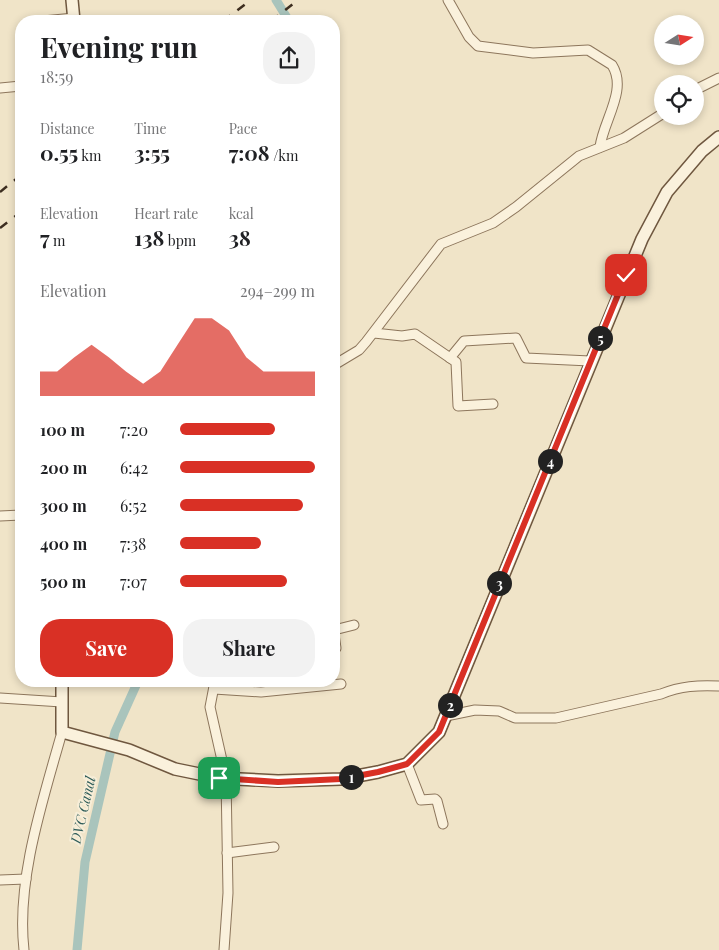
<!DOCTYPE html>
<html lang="en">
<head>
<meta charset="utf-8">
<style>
	body { margin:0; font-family:"Playfair Display",serif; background:#f2f2f2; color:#202124; height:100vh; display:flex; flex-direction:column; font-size:19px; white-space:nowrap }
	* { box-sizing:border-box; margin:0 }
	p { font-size:16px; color:#757577 }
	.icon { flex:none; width:28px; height:28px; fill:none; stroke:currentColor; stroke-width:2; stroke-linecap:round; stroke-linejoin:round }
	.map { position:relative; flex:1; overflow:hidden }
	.side { position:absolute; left:15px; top:15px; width:325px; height:672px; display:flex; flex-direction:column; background:#fff; border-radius:20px; box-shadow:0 2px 8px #0003 }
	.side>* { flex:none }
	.needle { width:32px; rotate:78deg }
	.fabs { position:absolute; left:654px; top:15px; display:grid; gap:10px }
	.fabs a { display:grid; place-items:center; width:50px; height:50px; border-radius:50%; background:#fff; box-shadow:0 2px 8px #0003; font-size:25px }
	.pin { position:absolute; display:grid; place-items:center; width:42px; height:42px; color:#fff; margin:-21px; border-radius:10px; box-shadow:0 2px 8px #0006 }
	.km { position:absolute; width:25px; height:25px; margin:-12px; border-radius:50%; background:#222; color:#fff; font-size:14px; line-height:25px; text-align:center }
	.round { display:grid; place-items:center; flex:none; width:52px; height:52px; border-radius:20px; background:#f2f2f2 }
	.summary { display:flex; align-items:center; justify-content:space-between; height:85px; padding:0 25px }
	h1 { font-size:28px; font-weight:700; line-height:38px }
	.figures { display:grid; grid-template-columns:repeat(3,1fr); gap:8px; height:85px; padding:5px 25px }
	.figures div { display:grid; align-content:center }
	.figures b { font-size:21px; font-weight:700 }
	.figures small { font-size:14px; font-weight:400 }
	.figures p { font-size:14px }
	.chart { height:140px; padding:10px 25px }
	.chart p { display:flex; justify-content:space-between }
	.chart svg { width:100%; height:90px; margin-top:5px; fill:#d93025; opacity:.7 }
	.action { display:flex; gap:10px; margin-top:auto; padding:10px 25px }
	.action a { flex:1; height:58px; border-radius:20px; background:#d93025; color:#fff; font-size:20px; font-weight:700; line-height:58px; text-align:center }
	.action a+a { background:#f2f2f2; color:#202124 }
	ul { padding:0 25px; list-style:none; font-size:16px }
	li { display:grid; grid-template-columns:80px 60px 1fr; align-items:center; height:38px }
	li i { height:12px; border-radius:6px; background:#d93025 }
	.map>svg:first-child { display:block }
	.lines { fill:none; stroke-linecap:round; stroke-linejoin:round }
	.canal { stroke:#a9c4bc; stroke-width:9 }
	.street-casing { stroke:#8d765c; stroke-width:11 }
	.secondary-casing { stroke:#6f573f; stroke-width:14 }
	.street { stroke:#faf1dc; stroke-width:9 }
	.secondary { stroke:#faf1dc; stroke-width:11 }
	.rail { stroke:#3d2e20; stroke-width:2.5; stroke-dasharray:9 9; stroke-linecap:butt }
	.route-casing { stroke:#fff; stroke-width:10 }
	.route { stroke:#d93025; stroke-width:6 }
	.labels { text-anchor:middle; stroke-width:4; stroke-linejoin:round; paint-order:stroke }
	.water-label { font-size:14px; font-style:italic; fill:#2f5d5a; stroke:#f7eed8 }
</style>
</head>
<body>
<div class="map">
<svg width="719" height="950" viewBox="0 0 719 950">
	<rect width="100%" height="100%" fill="#f0e4c8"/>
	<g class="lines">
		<g class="canal">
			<polyline points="276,0 289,21"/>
			<polyline points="77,950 85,862 115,732 138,681"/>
		</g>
		<g class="street-casing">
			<g id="street">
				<path d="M448,0L469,37L478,46L533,53L588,50L612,65C628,90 603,121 600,147"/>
				<polyline points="43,21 74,18"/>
				<polyline points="0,88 21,86"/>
				<polyline points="695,90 719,78"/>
				<polyline points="374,333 402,336 415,334 456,362 458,406 493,404"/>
				<polyline points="450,358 464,341 516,338 526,358 590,361"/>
				<polyline points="334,365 359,350 366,342 441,244 493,223 516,207 579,156 624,138 662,114"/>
				<polyline points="0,516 21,515"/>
				<polyline points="334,630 354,625"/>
				<polyline points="334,634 336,648 334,649"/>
				<polyline points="215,681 210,707 226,778 228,893 224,950"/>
				<polyline points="214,689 261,692 341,684"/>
				<polyline points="0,698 62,702"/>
				<path d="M446,716L475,710L499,711L515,718H556L661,694C681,686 698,685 719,686"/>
				<polyline points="407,764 421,800 435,799 437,801 443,824"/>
				<polyline points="227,853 274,847"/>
				<polyline points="0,880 26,879"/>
				<path d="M24,950C16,880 43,800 62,732"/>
			</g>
		</g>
		<g class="secondary-casing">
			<g id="secondary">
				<polyline points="72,0 74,21"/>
				<polyline points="62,681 62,732 129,750 175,769 219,778 278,781 341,779 378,772 407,764 439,732 642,239 667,192 702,151 719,137"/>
			</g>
		</g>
		<use href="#street" class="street"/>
		<use href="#secondary" class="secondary"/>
		<g class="rail">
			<polyline points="223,21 251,0"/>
			<polyline points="271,21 298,0"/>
			<polyline points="0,192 21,175"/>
			<polyline points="0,228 21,212"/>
		</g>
	</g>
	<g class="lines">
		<g class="route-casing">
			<polyline id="route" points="219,778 278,782 341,779 378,772 407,764 439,732 626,275"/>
		</g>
		<use href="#route" class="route"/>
	</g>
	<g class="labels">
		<g class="water-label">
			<text transform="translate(83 810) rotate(-77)" y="5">DVC Canal</text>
		</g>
	</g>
</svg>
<div class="fabs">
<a><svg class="needle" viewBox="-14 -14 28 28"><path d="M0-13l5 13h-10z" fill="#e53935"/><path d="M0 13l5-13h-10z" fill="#757577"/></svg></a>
<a><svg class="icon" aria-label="locate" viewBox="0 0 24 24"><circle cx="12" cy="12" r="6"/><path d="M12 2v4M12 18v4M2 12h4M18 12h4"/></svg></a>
</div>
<div class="pin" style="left:219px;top:778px;background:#1e9e55"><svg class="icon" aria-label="arrive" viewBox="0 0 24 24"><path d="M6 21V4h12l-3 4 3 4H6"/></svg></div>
<div class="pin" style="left:626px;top:275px;background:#d93025"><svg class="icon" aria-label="check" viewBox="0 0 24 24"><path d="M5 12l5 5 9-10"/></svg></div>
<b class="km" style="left:351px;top:777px">1</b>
<b class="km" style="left:450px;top:705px">2</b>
<b class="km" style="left:499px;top:583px">3</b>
<b class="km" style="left:550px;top:461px">4</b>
<b class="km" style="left:600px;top:338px">5</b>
<section class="side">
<div class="summary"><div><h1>Evening run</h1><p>18:59</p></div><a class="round"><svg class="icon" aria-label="share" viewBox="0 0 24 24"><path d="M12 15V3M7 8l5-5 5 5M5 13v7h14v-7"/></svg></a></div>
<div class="figures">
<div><p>Distance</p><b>0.55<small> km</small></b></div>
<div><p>Time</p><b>3:55</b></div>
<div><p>Pace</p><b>7:08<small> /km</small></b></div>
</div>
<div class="figures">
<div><p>Elevation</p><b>7<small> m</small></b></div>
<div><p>Heart rate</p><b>138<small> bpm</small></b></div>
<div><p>kcal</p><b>38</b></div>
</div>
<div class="chart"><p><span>Elevation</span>294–299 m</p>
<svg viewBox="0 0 160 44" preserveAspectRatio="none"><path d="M0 44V32L10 32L20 25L30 19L40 25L50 32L60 38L70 32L80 19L90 6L100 6L110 12L120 25L130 32L140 32L150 32L160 32V44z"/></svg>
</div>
<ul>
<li><b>100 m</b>7:20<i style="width:70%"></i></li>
<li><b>200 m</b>6:42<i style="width:100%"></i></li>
<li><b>300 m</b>6:52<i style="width:91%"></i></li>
<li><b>400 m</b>7:38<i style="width:60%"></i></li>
<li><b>500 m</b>7:07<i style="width:79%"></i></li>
</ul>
<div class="action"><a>Save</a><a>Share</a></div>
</section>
</div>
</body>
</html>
